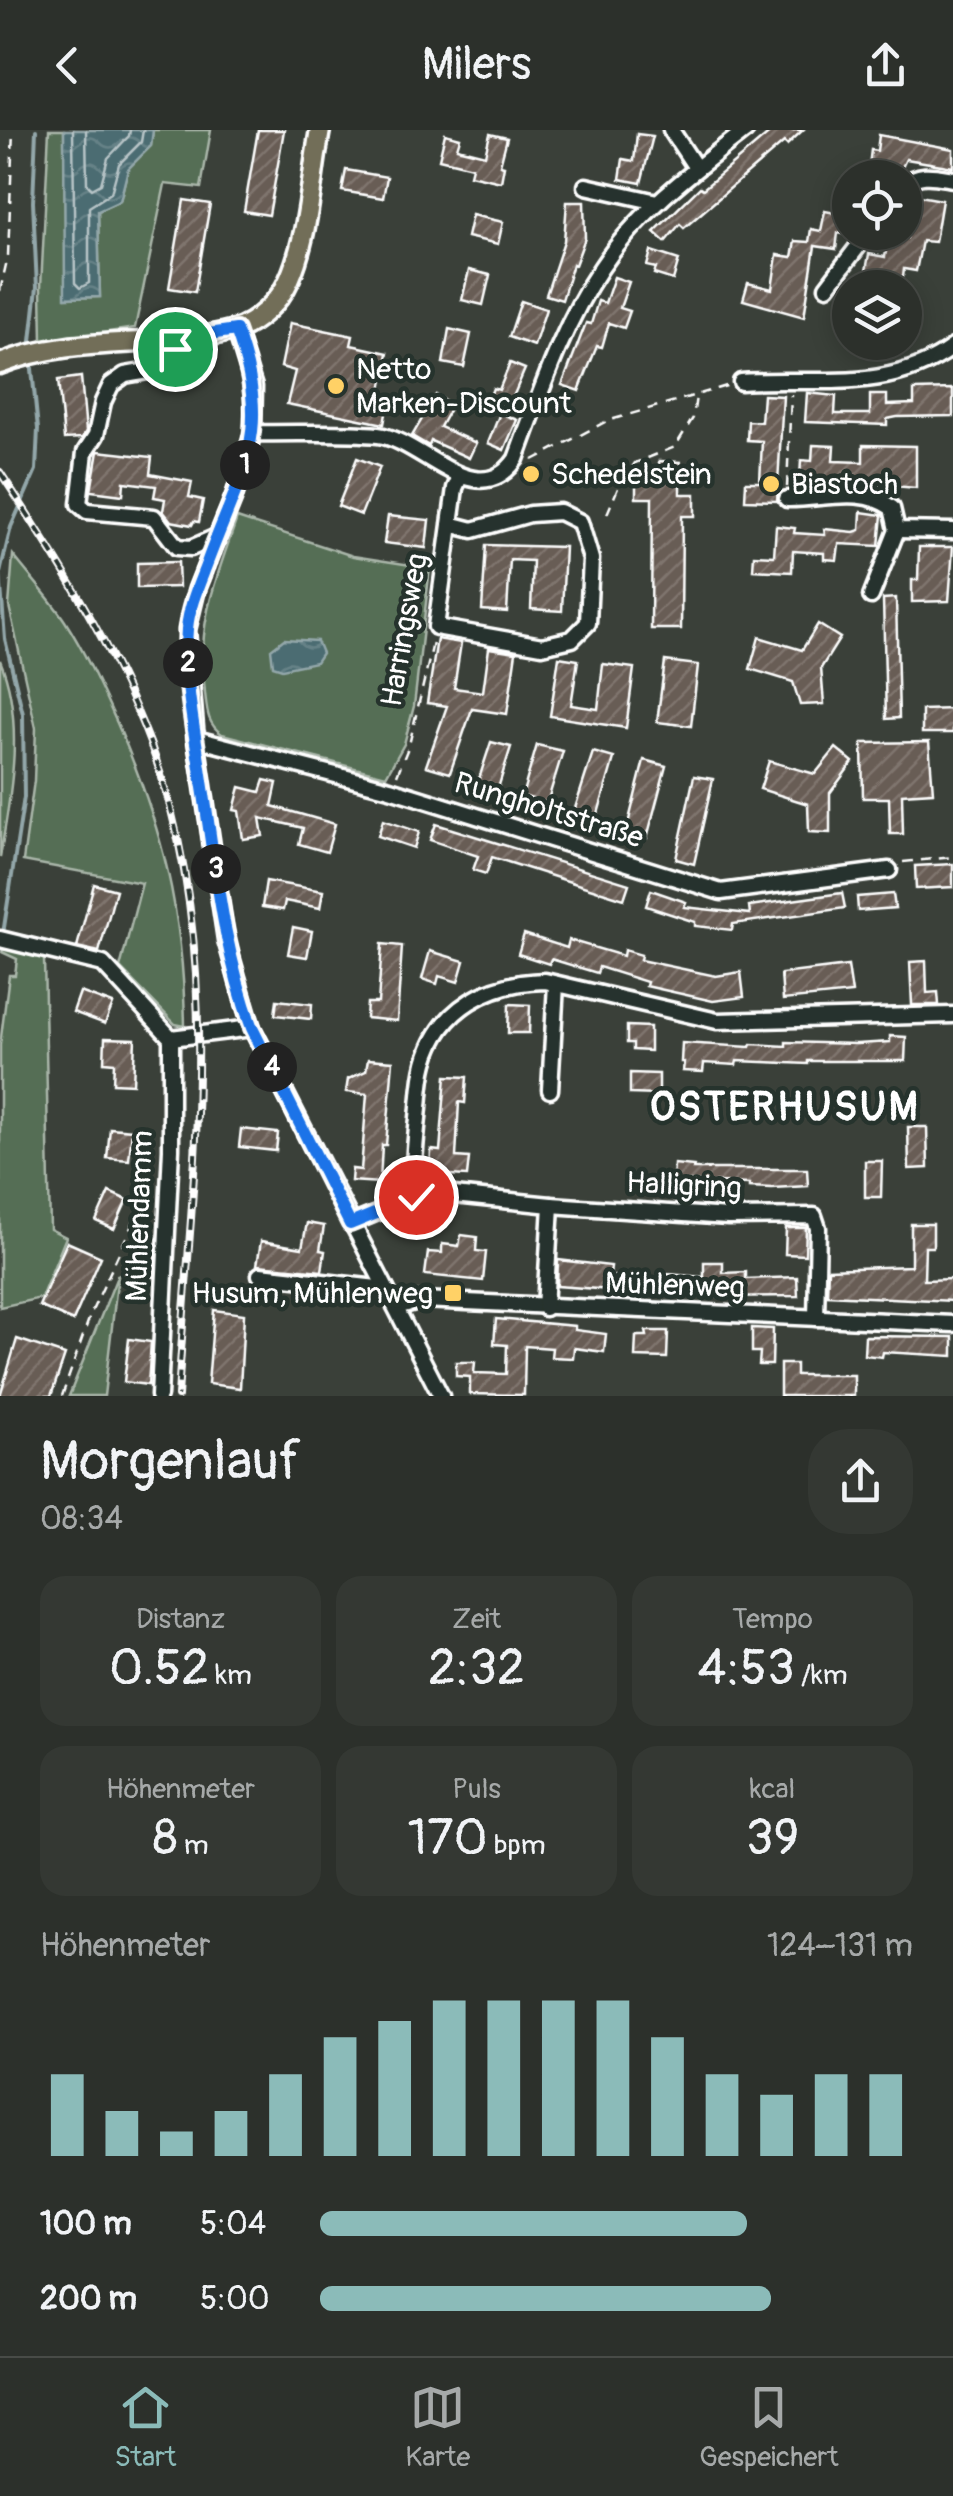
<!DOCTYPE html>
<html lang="de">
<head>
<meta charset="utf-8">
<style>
	body { margin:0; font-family:Pangolin,sans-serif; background:#343833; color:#f1f3f6; height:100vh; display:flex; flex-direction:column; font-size:38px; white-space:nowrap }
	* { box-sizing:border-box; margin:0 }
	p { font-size:32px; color:#a6a9a9 }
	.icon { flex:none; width:55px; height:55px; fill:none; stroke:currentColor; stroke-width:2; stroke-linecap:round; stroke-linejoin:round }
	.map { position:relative; height:1266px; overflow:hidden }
	.panel { display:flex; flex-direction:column; background:#2c302b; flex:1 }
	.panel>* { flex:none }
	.buttons { position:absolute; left:832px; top:30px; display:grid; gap:20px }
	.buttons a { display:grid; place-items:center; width:90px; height:90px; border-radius:50%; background:#2c302b; box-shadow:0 5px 25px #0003,0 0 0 2px #484b47; font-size:50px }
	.pin { position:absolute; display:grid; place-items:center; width:85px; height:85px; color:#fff; margin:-42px; border:5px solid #fff; border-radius:50%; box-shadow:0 2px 10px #0007 }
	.km { position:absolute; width:50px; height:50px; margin:-25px; border-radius:50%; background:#222; color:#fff; font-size:28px; line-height:50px; text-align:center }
	.round { display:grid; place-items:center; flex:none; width:105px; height:105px; border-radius:40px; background:#343833 }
	.summary { display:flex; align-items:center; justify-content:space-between; height:170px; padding:0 40px }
	h1 { font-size:55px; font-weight:600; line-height:75px }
	.figures { display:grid; grid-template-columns:repeat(3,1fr); gap:15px; height:170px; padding:10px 40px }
	.figures div { display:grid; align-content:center; border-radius:25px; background:#343833; text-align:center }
	.figures b { font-size:50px; font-weight:600 }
	.figures small { font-size:28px; font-weight:400 }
	.figures p { font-size:28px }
	.chart { height:280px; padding:20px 40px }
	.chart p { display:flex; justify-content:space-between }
	.chart svg { width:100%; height:180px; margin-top:10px; stroke:#8bbbb9; stroke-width:6 }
	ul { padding:0 40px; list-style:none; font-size:32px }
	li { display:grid; grid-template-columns:160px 120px 1fr; align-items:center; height:75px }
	li i { height:25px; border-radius:12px; background:#8bbbb9 }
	header { display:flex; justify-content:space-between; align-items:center; height:130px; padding:0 40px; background:#2c302b; font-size:45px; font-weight:600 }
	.menu { display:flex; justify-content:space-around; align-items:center; height:140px; border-top:2px solid #484b47; background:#2c302b; font-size:28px; color:#a6a9a9 }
	.menu a { display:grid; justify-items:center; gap:5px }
	.menu .active { color:#8bbbb9 }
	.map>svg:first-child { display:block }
	.green { fill:#546e54; stroke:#aab6aa; stroke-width:2.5 }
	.water { fill:url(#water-waves); stroke:#93a7aa; stroke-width:2.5 }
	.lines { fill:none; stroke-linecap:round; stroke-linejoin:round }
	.shore { stroke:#b7c4c7; stroke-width:2.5 }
	.stream { stroke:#93a7aa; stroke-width:4 }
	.building { fill:url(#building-hatch); stroke:#fff; stroke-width:2.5 }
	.minor-casing { stroke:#fff; stroke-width:21 }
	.major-casing { stroke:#fff; stroke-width:25 }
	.path { stroke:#fff; stroke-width:2.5; stroke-dasharray:10 8; stroke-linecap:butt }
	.minor { stroke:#26332d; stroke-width:14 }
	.major { stroke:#726e59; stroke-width:18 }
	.rail-casing { stroke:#fff; stroke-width:8 }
	.rail { stroke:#26332d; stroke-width:4; stroke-dasharray:11; stroke-linecap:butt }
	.route-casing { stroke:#fff; stroke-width:20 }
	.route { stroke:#1a73e8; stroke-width:12 }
	.poi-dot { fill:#ffd166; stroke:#26332d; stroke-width:4 }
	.labels { text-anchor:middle; stroke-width:9; stroke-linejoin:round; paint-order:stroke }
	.poi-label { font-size:30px; fill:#fff; stroke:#26332d; text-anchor:start }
	.street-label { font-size:30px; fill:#fff; stroke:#26332d }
	.district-label { font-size:40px; font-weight:bold; letter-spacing:2.5px; fill:#fff; stroke:#26332d }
</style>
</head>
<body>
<header><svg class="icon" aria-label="back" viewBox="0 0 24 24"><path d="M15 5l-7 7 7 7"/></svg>Milers<svg class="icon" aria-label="share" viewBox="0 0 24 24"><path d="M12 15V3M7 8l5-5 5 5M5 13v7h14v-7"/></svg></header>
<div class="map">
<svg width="953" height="1266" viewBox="0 0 953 1266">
	<defs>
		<pattern id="water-waves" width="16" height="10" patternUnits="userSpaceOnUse" patternTransform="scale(2.5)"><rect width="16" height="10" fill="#4b6c72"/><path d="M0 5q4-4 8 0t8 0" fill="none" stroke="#668287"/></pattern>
		<pattern id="building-hatch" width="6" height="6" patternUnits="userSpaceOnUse" patternTransform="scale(2.5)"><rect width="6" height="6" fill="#685d55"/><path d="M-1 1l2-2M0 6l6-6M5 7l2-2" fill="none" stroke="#7f756e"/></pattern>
	</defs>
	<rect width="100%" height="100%" fill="#3a4039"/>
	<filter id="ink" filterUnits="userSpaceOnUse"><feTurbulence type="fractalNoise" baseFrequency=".01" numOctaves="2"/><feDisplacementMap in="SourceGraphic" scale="20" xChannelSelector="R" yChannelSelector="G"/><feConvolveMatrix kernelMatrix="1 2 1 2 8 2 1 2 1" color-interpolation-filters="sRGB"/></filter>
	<g filter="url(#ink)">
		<g class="green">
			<polygon points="49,0 64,0 66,168 100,167 98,81 120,71 128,38 151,16 153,0 211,0 201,58 165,54 135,198 42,212 41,157"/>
			<path d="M237,388L353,426L430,438L414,576L404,614L386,646L222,604C207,594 207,580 205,563C196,493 215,453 237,388Z"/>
			<path d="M13,425C30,447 50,468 65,491C86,524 101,558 117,593C163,698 183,781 185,896L175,894L120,838L142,753L23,731L34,651L36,598L9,476Z"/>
			<path d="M0,530C25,591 11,664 0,727Z"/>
			<polygon points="4,815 44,829 50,1099 66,1107 41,1168 0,1177 0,915 9,845 15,845 17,829 2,822"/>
			<polygon points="118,1144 104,1266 69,1266"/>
		</g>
		<g class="water">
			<polygon points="64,0 153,0 151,16 128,39 120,71 98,81 100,167 65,168"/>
			<polygon points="284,509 317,511 322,523 316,532 282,539 273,536 271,519"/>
		</g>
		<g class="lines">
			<g class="shore">
				<polyline points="73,0 75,153 80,158 89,153 89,77 111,63 119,34 141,12 143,0"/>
				<polyline points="86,0 87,54 92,59 101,54 108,28 129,6 130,0"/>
			</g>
			<g class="stream">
				<polyline points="30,220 37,157 33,72 36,0"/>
				<polyline points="3,804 24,667 23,584 5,509 0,443 11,397 36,340 38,299 31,229"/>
			</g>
		</g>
		<g class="building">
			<polygon points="258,0 284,0 269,85 244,81"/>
			<polygon points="773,0 803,0 787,15 784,12 684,98 680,94 665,112 654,102 700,57 703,59"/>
			<polygon points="445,4 460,8 457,18 485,25 490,4 507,8 500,35 504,36 501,52 470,45 472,37 439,29"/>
			<polygon points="637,4 653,6 641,53 620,49 623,29 634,31"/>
			<polygon points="879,5 953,19 953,37 906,29 897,48 861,48 863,35 869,36 871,20 877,21"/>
			<polygon points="346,40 387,47 383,68 342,61"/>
			<polygon points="914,65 942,70 935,112 922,111 916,141 904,139 903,147 898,146 896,156 863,158 869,124 885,127 888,110 898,112 899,106 907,108"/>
			<polygon points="184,70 210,74 195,162 169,158"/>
			<polygon points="567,72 584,72 585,108 575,135 573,134 562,170 546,165 564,111"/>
			<polygon points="825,81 846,85 843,104 838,103 836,119 815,116 804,187 743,170 748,153 772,159 777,125 792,127 795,111 809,112 811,99 821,101"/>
			<polygon points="472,85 503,92 498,114 467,107"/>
			<polygon points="651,121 679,130 673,150 654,144 656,138 647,136"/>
			<polygon points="469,140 490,145 483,175 462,170"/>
			<polygon points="614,147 629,152 620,178 630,181 624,198 609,193 602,217 597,216 579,261 562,255 586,193 591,194 598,171 605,173"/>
			<polygon points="521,171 546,179 534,216 509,207"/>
			<polygon points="290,193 353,206 351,215 388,223 379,271 388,273 384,294 287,274 295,241 281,237"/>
			<polygon points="449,199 471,204 464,237 443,233"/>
			<polygon points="510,233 525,239 507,281 487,274 493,258 499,260"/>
			<polygon points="81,247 86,301 82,308 64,309 58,250"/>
			<polygon points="953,259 953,286 897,287 887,289 887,295 805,292 807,263 836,266 835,284 870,284 870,265 887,265 887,275 914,274 914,260"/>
			<polygon points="436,265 452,275 440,297 476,313 469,328 431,311 429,316 412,306"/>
			<polygon points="763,265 783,266 777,371 745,370 746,352 760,352 762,311 747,310 748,291 761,292"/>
			<polygon points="500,283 517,290 504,320 488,313"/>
			<polygon points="813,315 834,316 833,331 863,332 863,315 916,316 916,358 800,348 801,330 812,331"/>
			<polygon points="98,321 152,327 150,344 192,352 189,367 203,370 199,392 194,391 192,395 171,391 163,381 165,369 154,367 156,356 124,352 123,365 91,361"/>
			<polygon points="357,328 380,337 361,385 338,376"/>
			<polygon points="659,331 680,332 680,364 695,364 695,386 682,386 681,499 651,499 652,368 636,368 636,348 659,349"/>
			<polygon points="861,382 882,385 879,416 839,414 837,430 824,429 824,423 793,421 792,442 753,440 754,425 774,426 776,396 795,398 794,403 825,405 824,399 854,402 860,400"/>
			<polygon points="388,386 429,390 426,418 384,413"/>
			<polygon points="486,415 565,417 562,481 531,479 533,431 510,430 507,482 482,480"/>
			<polygon points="919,417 953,417 949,471 912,472 912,450 918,450"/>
			<polygon points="178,432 179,457 137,458 137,433"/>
			<polygon points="896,468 899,588 886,589 883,469"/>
			<polygon points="818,494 840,508 821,538 824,574 800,575 793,552 750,539 759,507 802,520"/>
			<polygon points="437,509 461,513 454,558 483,562 489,518 516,522 507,584 472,579 450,643 426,636 447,576 427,573"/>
			<polygon points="559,527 578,530 571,575 598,579 603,534 634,538 626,598 550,586"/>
			<polygon points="665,531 698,535 691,596 657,592"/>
			<polygon points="953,579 953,603 922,603 922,580"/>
			<polygon points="491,612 511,617 494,671 474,664"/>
			<polygon points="929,612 933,662 902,664 903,704 890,704 889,668 863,668 862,613"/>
			<polygon points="537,615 563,621 547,673 522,666"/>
			<polygon points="836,618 853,632 830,663 830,703 809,702 808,674 760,659 769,631 815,644"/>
			<polygon points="593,622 614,628 593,701 570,694"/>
			<polygon points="644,630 666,636 647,708 626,702"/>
			<polygon points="694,646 713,649 694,734 676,729"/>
			<polygon points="264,650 277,653 272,676 335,694 327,722 299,714 303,698 260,688 263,706 243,709 239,681 234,680 240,657 260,662"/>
			<polygon points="383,690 419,702 414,718 378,706"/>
			<polygon points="436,694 629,754 624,769 492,727 486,744 473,740 478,726 430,710"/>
			<polygon points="953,734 953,757 916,759 915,736"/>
			<polygon points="266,751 323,761 320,778 285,771 283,780 262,777"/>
			<polygon points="94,754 116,760 99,822 77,817"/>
			<polygon points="651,760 686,772 684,777 750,784 749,776 842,763 845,778 733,794 732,800 695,796 695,792 646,776"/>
			<polygon points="893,764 895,778 858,781 857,767"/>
			<polygon points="293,797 312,801 307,827 288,824"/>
			<polygon points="524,804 567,818 569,810 623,826 624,820 641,825 640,830 716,846 741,842 744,867 713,871 646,856 647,852 599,837 597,843 551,829 549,834 518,824"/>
			<polygon points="382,814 402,816 397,891 366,888 367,873 378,873"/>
			<polygon points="430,821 464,831 458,852 439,846 437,854 422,849"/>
			<polygon points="926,831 927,863 938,862 939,875 912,875 910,832"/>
			<polygon points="848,836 852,863 783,870 781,844"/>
			<polygon points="80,862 113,874 105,894 73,882"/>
			<polygon points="277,870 312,874 311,889 275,885"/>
			<polygon points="509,874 530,875 529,903 508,903"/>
			<polygon points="627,896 650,897 650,921 633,920 633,913 627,913"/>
			<polygon points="890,906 906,907 905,931 808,931 808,934 737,931 736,935 704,933 703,942 683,941 684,932 681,932 682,913 750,917 751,914 786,916 786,912 857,914 890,912"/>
			<polygon points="105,908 135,909 133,954 113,953 114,933 104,932"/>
			<polygon points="368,929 393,931 386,1015 382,1015 380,1053 351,1051 352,1039 361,1040 367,964 346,962 348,949 366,941"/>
			<polygon points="630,943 659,944 659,965 630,964"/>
			<polygon points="446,946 467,947 465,973 459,972 456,1027 469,1028 467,1046 430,1044 431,1020 440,1021"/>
			<polygon points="908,997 927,997 928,1038 909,1039"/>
			<polygon points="110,998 132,1000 129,1030 107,1028"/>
			<polygon points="241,999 278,1003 276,1021 239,1017"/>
			<polygon points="865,1031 882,1031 881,1067 865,1067"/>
			<polygon points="674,1034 694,1036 693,1039 807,1039 808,1056 772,1058 749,1057 749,1054 673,1051"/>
			<polygon points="109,1062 127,1070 114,1099 96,1091"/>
			<polygon points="307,1093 324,1096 320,1120 325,1121 322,1141 257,1135 261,1111 302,1118"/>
			<polygon points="911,1094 933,1094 933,1117 925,1117 924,1150 953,1149 953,1171 827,1165 828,1139 911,1136"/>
			<polygon points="786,1098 806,1098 805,1125 785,1124"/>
			<polygon points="461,1105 477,1107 476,1121 486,1122 483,1151 425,1145 428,1122 442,1123 442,1114 459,1116"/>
			<polygon points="140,1111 156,1114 154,1147 136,1144"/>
			<polygon points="67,1112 101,1127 73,1191 39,1176"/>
			<polygon points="558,1130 611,1136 610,1146 668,1151 668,1144 704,1147 704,1132 723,1132 723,1143 746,1142 746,1149 797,1147 798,1166 708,1167 557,1156"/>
			<polygon points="214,1180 244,1184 240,1258 208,1254"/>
			<polygon points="496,1189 575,1196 575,1200 606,1204 604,1222 574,1218 573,1228 551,1227 552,1218 525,1216 524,1265 470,1264 470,1247 456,1246 456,1232 475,1232 474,1243 506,1244 507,1215 494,1214"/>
			<polygon points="752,1198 773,1199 772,1235 759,1235 760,1222 752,1222"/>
			<polygon points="646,1201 668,1201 667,1228 635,1227 636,1206 647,1206"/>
			<polygon points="865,1206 953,1207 953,1226 883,1222 882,1227 864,1225"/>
			<polygon points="17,1209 65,1225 51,1266 0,1266"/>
			<polygon points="129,1209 151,1212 148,1255 124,1252"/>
			<polygon points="780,1234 796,1234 796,1245 854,1245 854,1266 780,1266"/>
		</g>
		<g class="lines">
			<g class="minor-casing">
				<g id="minor">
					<polyline points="671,0 696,38"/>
					<path d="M905,55C919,41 935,46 953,49"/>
					<polyline points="586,56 657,72"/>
					<polyline points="827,157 869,102"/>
					<polyline points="236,200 254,257 253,303 234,367 197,459 187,500 196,609 226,810 252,898 441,1266"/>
					<polyline points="182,207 170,231 160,239 125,245 111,255 103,272 96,305 85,322 79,374 87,381 154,387 177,417 191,418 216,407"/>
					<path d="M741,252C816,247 888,264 953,217"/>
					<path d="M253,303C294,304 337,301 378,305C422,310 477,385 516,329C540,264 562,196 601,138C638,82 693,41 746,0"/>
					<path d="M787,369C822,370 861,355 892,378L897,400L953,401"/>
					<polyline points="450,394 473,400 530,384 560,382 580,392 591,429 588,493 572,509 542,516 436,497 455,358 460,347"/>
					<polyline points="871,466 897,400"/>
					<polyline points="196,609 390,659 721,762 889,740"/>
					<polyline points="0,809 103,834 171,908 171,1019 159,1266"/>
					<polyline points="171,908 252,898"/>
					<polyline points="550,960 556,854"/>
					<path d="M551,1075L434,1063L421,1061L414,1051C413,1031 416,1009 418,988C420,970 420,951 425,933C440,877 491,852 545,851L717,891L953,885"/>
					<polyline points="260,1145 386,1159"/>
					<polyline points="396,1177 422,1170 953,1194"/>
					<polyline points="545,1178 551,1075 728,1087 814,1086 818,1098 816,1188"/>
				</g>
			</g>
			<g class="major-casing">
				<path id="major" d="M0,234C78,203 158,221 234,200C256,194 280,171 289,150C309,105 311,48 320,0"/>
			</g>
			<g class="path">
				<polyline points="0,161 8,126 13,0"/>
				<polyline points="533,330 607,291 730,255"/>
				<polyline points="787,357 791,265"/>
				<polyline points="607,384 618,358 635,333 675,317 693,288 696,266"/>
				<polyline points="397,645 409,615 433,513"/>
				<polyline points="903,732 953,727"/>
				<polyline points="364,1088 408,1070"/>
				<polyline points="62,1266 91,1183 137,1084 148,1018 155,1019"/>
			</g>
			<use href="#minor" class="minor"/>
			<use href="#major" class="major"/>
			<g class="rail-casing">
				<path id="rail" d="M0,342C57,428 113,516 150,613C228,820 191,1051 178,1266"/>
			</g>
			<use href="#rail" class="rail"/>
		</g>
	</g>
	<g class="lines" filter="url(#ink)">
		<g class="route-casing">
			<path id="route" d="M175,219L182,208L236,200C274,303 242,338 207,433C199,454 189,476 187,499C183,548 195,602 202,651C215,734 223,819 252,898L350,1094L416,1067"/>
		</g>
		<use href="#route" class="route"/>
	</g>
	<g class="poi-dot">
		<circle cx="336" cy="256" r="10"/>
		<circle cx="531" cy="344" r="10"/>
		<circle cx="771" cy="354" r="10"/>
		<rect x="443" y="1153" width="20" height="20" rx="5"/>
	</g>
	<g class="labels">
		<g class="poi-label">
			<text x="356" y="249">Netto<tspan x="356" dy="34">Marken-Discount</tspan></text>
			<text x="551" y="354">Schedelstein</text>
			<text x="791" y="364">Biastoch</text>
			<text x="433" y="1173" text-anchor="end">Husum, Mühlenweg</text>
		</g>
		<g class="street-label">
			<text transform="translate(404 500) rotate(-80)" y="10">Harringsweg</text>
			<text transform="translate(549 680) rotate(17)" y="10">Rungholtstraße</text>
			<text transform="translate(684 1055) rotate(3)" y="10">Halligring</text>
			<text transform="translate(139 1086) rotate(-88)" y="10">Mühlendamm</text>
			<text transform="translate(675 1155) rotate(2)" y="10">Mühlenweg</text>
		</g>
		<g class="district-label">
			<text x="785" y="990">OSTERHUSUM</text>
		</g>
	</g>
</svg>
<div class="buttons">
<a><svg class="icon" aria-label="locate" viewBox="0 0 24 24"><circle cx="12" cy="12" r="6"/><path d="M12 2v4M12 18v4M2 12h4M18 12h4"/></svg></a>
<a><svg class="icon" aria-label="layers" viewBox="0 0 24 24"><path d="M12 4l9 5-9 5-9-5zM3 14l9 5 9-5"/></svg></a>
</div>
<div class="pin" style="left:175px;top:219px;background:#1e9e55"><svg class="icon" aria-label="arrive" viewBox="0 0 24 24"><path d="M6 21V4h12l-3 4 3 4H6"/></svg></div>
<div class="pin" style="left:416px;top:1067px;background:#d93025"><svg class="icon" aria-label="check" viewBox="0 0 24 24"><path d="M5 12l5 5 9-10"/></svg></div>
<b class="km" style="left:245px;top:335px">1</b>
<b class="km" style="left:188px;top:533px">2</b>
<b class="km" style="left:216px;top:739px">3</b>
<b class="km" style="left:272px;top:937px">4</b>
</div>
<section class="panel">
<div class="summary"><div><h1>Morgenlauf</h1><p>08:34</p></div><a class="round"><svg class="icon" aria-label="share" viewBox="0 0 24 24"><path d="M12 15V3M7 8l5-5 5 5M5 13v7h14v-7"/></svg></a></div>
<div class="figures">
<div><p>Distanz</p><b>0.52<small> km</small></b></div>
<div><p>Zeit</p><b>2:32</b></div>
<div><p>Tempo</p><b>4:53<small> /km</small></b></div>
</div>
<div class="figures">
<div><p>Höhenmeter</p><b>8<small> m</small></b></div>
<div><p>Puls</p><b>170<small> bpm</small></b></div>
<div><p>kcal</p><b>39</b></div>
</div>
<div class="chart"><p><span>Höhenmeter</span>124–131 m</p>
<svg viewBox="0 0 160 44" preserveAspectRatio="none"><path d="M5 44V24M15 44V33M25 44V38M35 44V33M45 44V24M55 44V15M65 44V11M75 44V6M85 44V6M95 44V6M105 44V6M115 44V15M125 44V24M135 44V29M145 44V24M155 44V24"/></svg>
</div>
<ul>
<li><b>100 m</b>5:04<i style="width:72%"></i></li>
<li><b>200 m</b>5:00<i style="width:76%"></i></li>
</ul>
</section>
<nav class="menu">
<a class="active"><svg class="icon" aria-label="home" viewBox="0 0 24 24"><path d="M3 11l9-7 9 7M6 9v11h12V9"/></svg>Start</a>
<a><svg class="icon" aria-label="map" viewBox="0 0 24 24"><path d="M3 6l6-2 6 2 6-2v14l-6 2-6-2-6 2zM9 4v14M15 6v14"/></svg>Karte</a>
<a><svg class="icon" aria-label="saved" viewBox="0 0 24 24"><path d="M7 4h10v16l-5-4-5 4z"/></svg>Gespeichert</a>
</nav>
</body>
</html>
